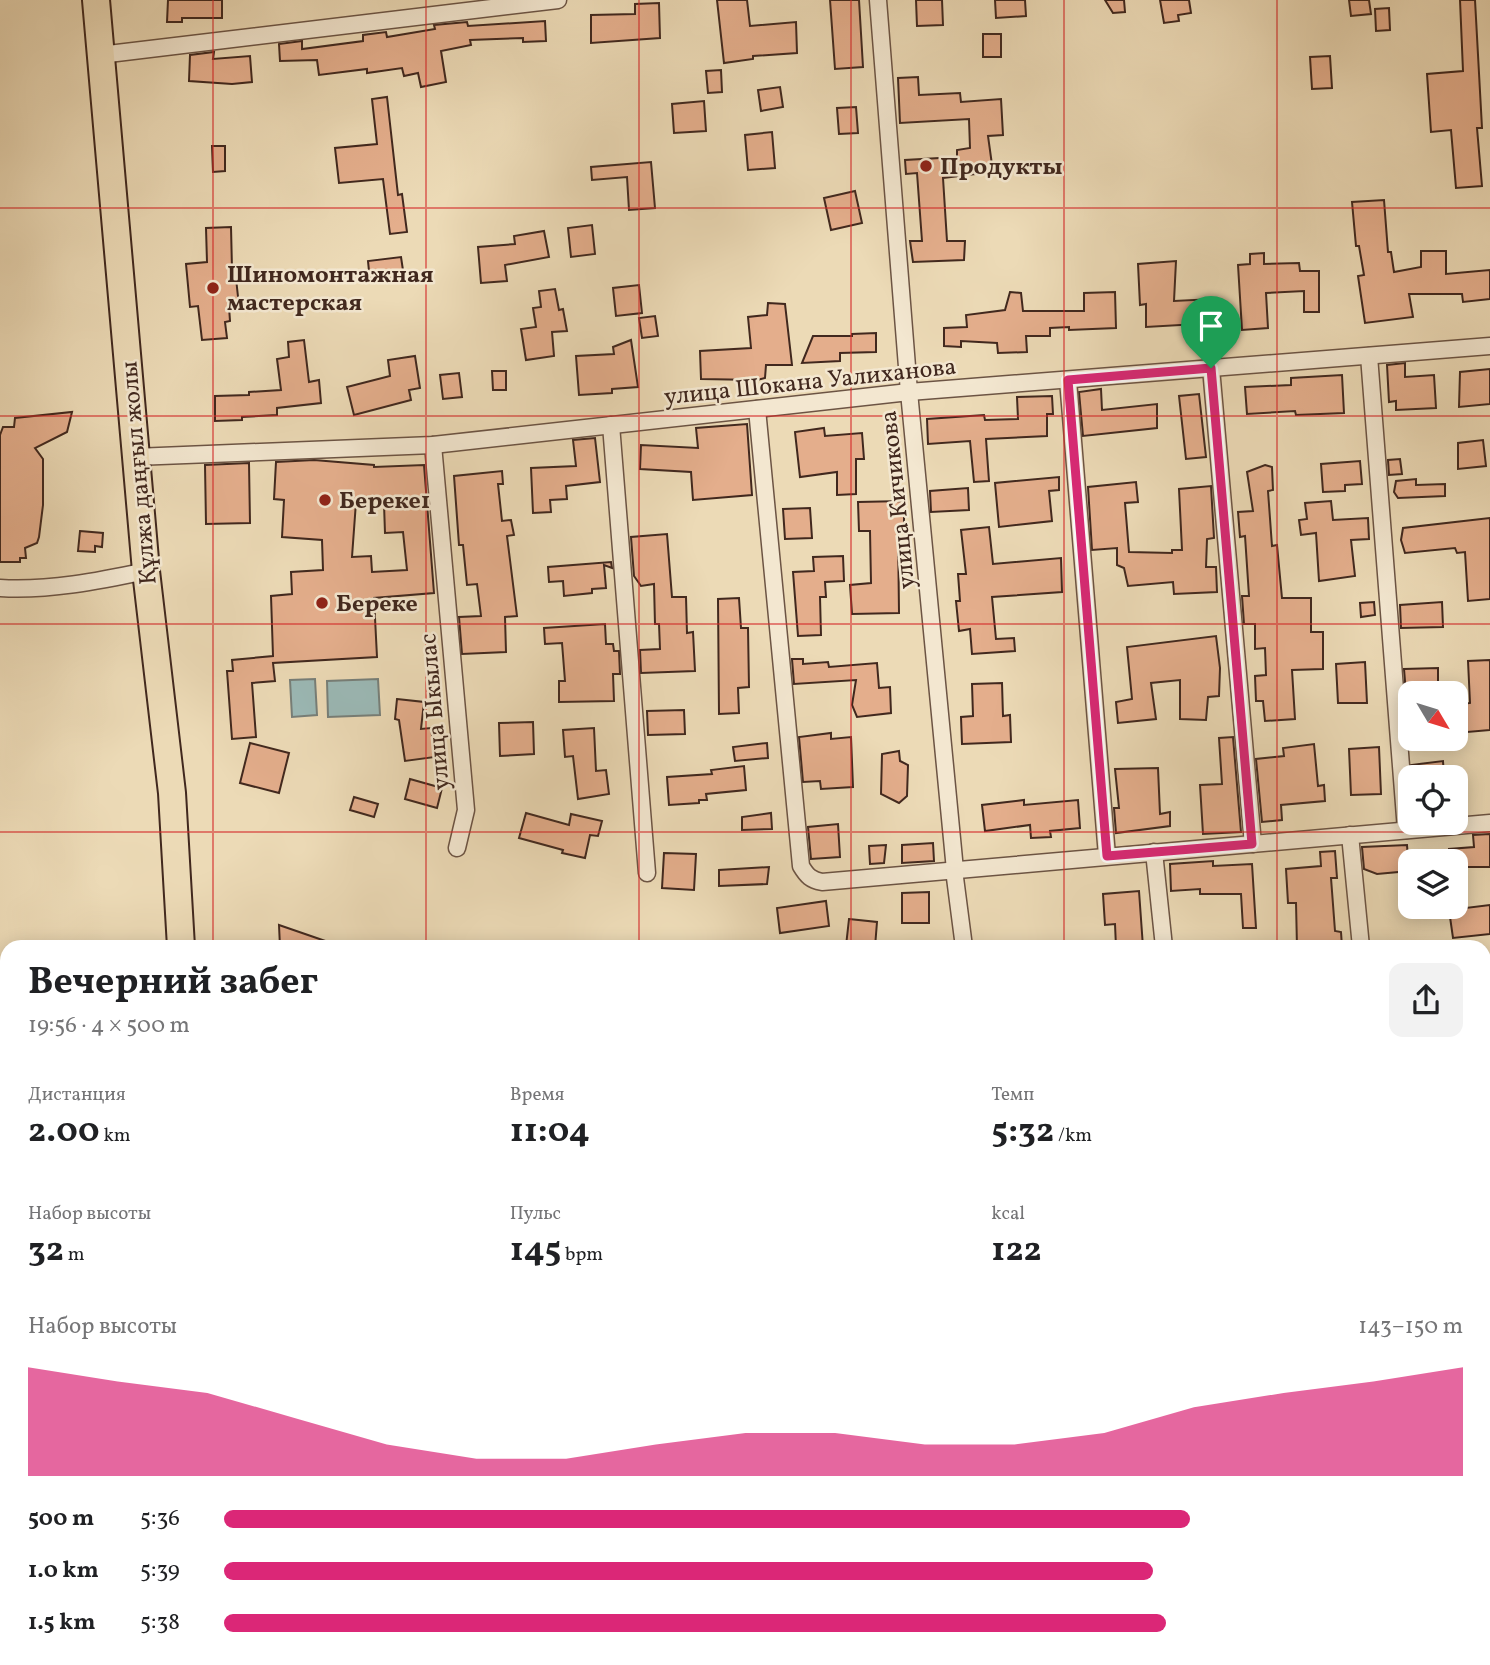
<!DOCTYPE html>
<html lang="ru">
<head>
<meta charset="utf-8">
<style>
	body { margin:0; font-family:Vollkorn,serif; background:#f2f2f2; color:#202124; height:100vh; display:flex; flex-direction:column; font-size:26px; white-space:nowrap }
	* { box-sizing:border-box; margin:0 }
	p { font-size:23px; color:#757577 }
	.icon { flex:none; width:38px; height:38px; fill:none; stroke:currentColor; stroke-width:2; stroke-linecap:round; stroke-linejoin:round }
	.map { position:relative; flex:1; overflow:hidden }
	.panel { position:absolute; left:0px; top:940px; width:1491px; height:726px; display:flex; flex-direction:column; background:#fff; border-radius:21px 21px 0 0; box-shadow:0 4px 18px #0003 }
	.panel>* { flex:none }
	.needle { width:46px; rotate:128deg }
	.buttons { position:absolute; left:1398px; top:681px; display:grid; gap:14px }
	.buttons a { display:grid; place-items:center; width:70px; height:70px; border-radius:14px; background:#fff; box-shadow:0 4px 18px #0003; font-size:35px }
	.pin { position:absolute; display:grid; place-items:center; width:60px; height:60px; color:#fff; margin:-72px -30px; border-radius:50% 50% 50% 0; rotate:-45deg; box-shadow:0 0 7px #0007 }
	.pin .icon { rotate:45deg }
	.round { display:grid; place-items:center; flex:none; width:74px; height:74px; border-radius:14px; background:#f2f2f2 }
	.summary { display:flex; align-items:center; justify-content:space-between; height:119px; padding:0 28px }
	h1 { font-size:38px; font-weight:700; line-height:52px }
	.stats { display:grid; grid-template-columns:repeat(3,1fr); gap:10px; height:119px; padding:7px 28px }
	.stats div { display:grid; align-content:center }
	.stats b { font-size:35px; font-weight:700 }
	.stats small { font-size:19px; font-weight:400 }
	.stats p { font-size:19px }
	.chart { height:196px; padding:14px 28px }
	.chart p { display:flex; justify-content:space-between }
	.chart svg { width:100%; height:126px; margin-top:7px; fill:#db2777; opacity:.7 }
	ul { padding:0 28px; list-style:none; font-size:23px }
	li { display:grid; grid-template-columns:112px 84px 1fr; align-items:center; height:52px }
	li i { height:18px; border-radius:9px; background:#db2777 }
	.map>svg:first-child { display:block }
	.water { fill:#9bb9b6; stroke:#777f79; stroke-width:2 }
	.building { fill:#e4ae8c; stroke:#41281e; stroke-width:2; fill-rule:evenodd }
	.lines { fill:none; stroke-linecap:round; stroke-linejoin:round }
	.street-casing { stroke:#6c5444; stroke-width:19 }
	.primary-casing { stroke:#41281e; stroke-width:30 }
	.street { stroke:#f3e7d0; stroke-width:16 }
	.primary { stroke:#ecdab6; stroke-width:26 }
	.route-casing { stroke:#fff; stroke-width:14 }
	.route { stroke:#db2777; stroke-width:9 }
	.grid { fill:none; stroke:#d62828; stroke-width:2; stroke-opacity:0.55 }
	.poi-dot { fill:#8f2418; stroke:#f3e7d0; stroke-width:2.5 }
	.labels { text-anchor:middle; stroke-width:5; stroke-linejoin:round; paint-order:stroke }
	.poi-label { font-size:24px; font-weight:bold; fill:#41281e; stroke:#f3e7d0; text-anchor:start }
	.street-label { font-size:24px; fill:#41281e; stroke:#f3e7d0 }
</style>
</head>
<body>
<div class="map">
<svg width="1490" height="1665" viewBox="0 0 1490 1665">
	<rect width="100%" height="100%" fill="#ecdab6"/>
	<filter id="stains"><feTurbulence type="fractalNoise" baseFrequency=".00286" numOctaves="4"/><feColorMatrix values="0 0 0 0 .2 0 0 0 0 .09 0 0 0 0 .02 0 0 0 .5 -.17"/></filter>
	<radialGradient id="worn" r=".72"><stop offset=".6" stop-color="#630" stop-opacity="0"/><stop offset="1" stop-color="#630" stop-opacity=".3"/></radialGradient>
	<g class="water">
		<polygon points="315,679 317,715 292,717 290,680"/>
		<polygon points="378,679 380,715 328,717 327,681"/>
	</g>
	<g class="building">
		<polygon points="168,0 222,0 222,18 182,18 182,22 167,22"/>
		<polygon points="717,0 747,0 750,26 796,22 797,53 753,56 753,59 724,63"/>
		<polygon points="830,0 859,0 863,67 835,69"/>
		<polygon points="916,0 942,0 943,25 917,26"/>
		<polygon points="995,0 1025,0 1026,16 996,18"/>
		<polygon points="1105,0 1124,0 1125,12 1113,13"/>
		<polygon points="1160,0 1189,0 1191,13 1178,15 1179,21 1164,23"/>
		<polygon points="1349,0 1369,0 1371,14 1351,16"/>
		<polygon points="1460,0 1475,0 1482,128 1477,128 1482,186 1456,188 1451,130 1431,132 1427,74 1463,71"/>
		<polygon points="659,3 660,38 591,43 591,15 635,14 635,4"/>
		<polygon points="1389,8 1390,30 1376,31 1375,9"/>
		<polygon points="545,21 546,41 523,42 523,38 470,40 471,45 441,51 446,82 421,87 418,73 404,76 402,68 367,73 367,69 319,75 317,60 280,61 279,44 302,41 302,49 363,41 363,35 386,32 387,37 435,29 434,25 467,22 468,26"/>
		<rect x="983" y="34" width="18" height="23"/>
		<polygon points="214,52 213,59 250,56 252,82 232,84 189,81 190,55"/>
		<polygon points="1330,56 1332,88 1312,89 1310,57"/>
		<polygon points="721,70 722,92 708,93 706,71"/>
		<polygon points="918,77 919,95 960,93 961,102 1001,99 1003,135 988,136 993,172 943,178 947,241 965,241 964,260 913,262 910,241 922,241 917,173 906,174 905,160 957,157 957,150 970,148 969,119 900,123 898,78"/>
		<polygon points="780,87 783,107 761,111 758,90"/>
		<polygon points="387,97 398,195 402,194 407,232 390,234 383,179 339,183 335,148 377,144 372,99"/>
		<polygon points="704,101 706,131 674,133 672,104"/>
		<polygon points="856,107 858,133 839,134 837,108"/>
		<polygon points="772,132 775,168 748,170 745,135"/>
		<polygon points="212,146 225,146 225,171 213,172"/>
		<polygon points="651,162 655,208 629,210 627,177 592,180 591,167"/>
		<polygon points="855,191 862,223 831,230 824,198"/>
		<polygon points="1384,200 1388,252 1391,252 1394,272 1421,267 1421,251 1446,251 1446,274 1490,270 1490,299 1463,302 1462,294 1409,294 1413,317 1365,323 1358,276 1364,275 1359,246 1356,246 1352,202"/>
		<polygon points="592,225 595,254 571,257 568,228"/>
		<polygon points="231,227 232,269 235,269 239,306 229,307 230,321 225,322 227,338 202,340 198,306 190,307 186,264 207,262 206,228"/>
		<polygon points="544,231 549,257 505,265 507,281 481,283 478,247 515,244 514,236"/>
		<polygon points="1264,253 1264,264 1299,263 1300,271 1319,271 1319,312 1304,312 1304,291 1266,293 1268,328 1242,330 1238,265 1250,264 1250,254"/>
		<polygon points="401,257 404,277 370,281 368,261"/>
		<polygon points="1176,261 1174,301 1214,299 1215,323 1146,327 1146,304 1140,305 1138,264"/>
		<polygon points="639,285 642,313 616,316 613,288"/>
		<polygon points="555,289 559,310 563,309 567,331 552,332 554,356 526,360 521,329 536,327 533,308 541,307 539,291"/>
		<polygon points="1010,292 1021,293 1023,311 1084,311 1084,293 1115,292 1116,328 1069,330 1069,327 1050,328 1050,336 1026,336 1027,352 998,353 997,343 961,341 961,347 944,346 944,328 967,327 966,315 1005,310"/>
		<polygon points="768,303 785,304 792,365 766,365 765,378 757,380 701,379 700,351 751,348 748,317 767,315"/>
		<polygon points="655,316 658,336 642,338 639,318"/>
		<polygon points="876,333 876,352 840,353 840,361 802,363 813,336 852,336 852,334"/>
		<polygon points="304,340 309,382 319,380 321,403 277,408 277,415 242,417 242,420 215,421 215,396 249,395 249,392 281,390 277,359 289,357 288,342"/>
		<polygon points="631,340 638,387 612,389 612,393 579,395 576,356 614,354 613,347"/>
		<polygon points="415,356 420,388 409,390 411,400 354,415 347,387 390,376 388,360"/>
		<polygon points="1405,363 1405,377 1434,375 1436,408 1396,410 1396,401 1389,402 1387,365"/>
		<polygon points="1490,369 1490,404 1459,407 1460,372"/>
		<polygon points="492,371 506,371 506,390 493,390"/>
		<polygon points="459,373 462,397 443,399 440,375"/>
		<polygon points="1342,375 1344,413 1296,415 1295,411 1247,414 1245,387 1291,385 1291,378"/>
		<polygon points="1101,389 1102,410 1157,404 1157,428 1083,436 1079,392"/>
		<polygon points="1199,394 1206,457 1186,459 1179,396"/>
		<polygon points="1052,396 1053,414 1047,414 1047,436 986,439 989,481 974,482 970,441 928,444 927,419 984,415 985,420 1018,419 1017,397"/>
		<polygon points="72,412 67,432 35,448 43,459 43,505 39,537 37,543 25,548 26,558 20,558 20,562 0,562 0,435 3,427 14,427 15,418"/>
		<polygon points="747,424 752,495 693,500 691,472 640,469 641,445 698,448 696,428"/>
		<polygon points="824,428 825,436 862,433 864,459 856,459 856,494 837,495 837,472 800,477 795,432"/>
		<polygon points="595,438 600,482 566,486 567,499 550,500 551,512 533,513 531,468 576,466 573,440"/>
		<polygon points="1483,440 1486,466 1458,469 1458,443"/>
		<polygon points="1400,459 1402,474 1389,475 1388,460"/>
		<path d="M314,460L374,465V467L424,465L434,593L374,598L377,657L273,663L275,681L252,683L256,737L232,739L227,671H233L232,660L273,656L271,596L292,594L291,572L323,570L322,540L282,537L284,500L274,499L276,462ZM356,502L384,504L385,533L403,532L407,570L372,572L371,556L352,557Z"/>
		<polygon points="1360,461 1362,484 1345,485 1345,491 1323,492 1321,464"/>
		<polygon points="249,463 250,523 206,524 205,465"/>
		<polygon points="1265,465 1272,467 1273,490 1268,491 1272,546 1277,545 1282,598 1311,598 1311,632 1323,632 1323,669 1292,670 1295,719 1265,721 1263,701 1256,701 1255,676 1266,675 1265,648 1255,649 1255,624 1244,624 1242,596 1249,596 1245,536 1240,537 1238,512 1253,511 1247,472"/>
		<polygon points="502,471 503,484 498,484 502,521 511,520 514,535 507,536 517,616 505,617 506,652 462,654 459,617 481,616 477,584 467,585 463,545 459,545 454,476"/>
		<polygon points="1059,477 1059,490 1049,491 1052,521 999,527 995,483"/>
		<polygon points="1416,479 1416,485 1445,484 1445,496 1398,498 1394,492 1396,481"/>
		<polygon points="1136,482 1138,502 1125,503 1129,552 1172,553 1172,550 1182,550 1179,489 1211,486 1214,538 1207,539 1206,567 1216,567 1217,592 1174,594 1173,582 1128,586 1124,568 1117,565 1117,548 1092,550 1088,487"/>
		<polygon points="968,488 969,510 931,512 930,491"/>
		<polygon points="904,501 904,530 898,530 899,613 852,614 850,585 871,583 870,531 859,531 858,502"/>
		<polygon points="1331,501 1333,520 1368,518 1369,539 1351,540 1355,576 1319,581 1316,533 1301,535 1299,520 1307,519 1305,503"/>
		<polygon points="810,508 812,538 785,539 783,509"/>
		<polygon points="1490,518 1490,599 1468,601 1465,552 1457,553 1455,548 1405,553 1401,540 1403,528"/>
		<polygon points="989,527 993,564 1061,558 1062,592 992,597 996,639 1014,638 1015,651 972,654 970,629 959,631 956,601 960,601 958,574 966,574 961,530"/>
		<polygon points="80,531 103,533 102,547 95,546 95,552 78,551"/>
		<polygon points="667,534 672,597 686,597 687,633 693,632 695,671 641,673 640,650 660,649 659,624 655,624 654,584 641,586 634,576 631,537"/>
		<polygon points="843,556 844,581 825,582 826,597 820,597 821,635 798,636 793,572 814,571 813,557"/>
		<polygon points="611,562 612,568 604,565 606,588 592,589 592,593 564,596 563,581 549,582 548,567"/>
		<polygon points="739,598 741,628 748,628 749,687 738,688 739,713 719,714 718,599"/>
		<polygon points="1374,602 1375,615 1361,617 1360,603"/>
		<polygon points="1442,602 1443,627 1401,628 1400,605"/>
		<polygon points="605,624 606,644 613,644 614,651 619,651 620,674 613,674 614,701 559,702 559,681 565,681 562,643 545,644 544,628"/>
		<polygon points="1216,636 1220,668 1219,696 1208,697 1206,720 1180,719 1180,680 1151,683 1156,719 1118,723 1116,702 1132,699 1127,647"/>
		<polygon points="792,659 803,659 803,664 828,662 829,667 877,663 879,688 890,687 891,713 857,717 852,705 856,680 794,684"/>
		<polygon points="1490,660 1490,730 1456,733 1456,705 1470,703 1468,661"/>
		<polygon points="1365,662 1367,703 1338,703 1336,664"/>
		<polygon points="1438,668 1438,693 1406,693 1404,669"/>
		<polygon points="1002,683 1003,716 1010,715 1011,742 962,744 961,717 973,716 972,684"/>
		<polygon points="397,699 424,702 421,729 431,728 435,757 405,761 399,720 395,719"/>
		<polygon points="684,710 685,734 648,735 647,711"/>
		<polygon points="533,722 534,754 500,756 499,723"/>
		<polygon points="594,728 596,771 606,770 609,794 578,799 573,756 565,757 563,730"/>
		<polygon points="831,733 831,739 851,737 853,787 821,789 820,781 803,782 799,737"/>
		<polygon points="1233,737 1241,832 1203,834 1200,785 1222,784 1219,738"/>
		<polygon points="250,743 289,753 279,793 240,783"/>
		<polygon points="767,743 768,758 735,761 733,747"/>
		<polygon points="1314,744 1318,786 1324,785 1325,801 1281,805 1282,820 1262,822 1256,759 1284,756 1283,748"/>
		<polygon points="1379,747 1381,794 1351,795 1349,749"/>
		<polygon points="899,751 900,761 908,765 907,796 899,803 881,794 882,754"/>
		<polygon points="1443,761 1444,777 1412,777 1411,765"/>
		<polygon points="744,766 746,790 706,794 707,800 699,800 699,803 669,805 667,777 712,774 711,770"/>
		<polygon points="1158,768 1160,814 1170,812 1170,826 1116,833 1114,808 1119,808 1115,769"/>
		<polygon points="410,779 442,788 437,808 405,799"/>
		<polygon points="354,797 378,804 374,817 350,810"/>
		<polygon points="1024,800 1024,805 1078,800 1080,828 1050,831 1051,837 1031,838 1030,825 985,831 982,805"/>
		<polygon points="526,813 569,825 571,814 602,821 598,836 590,835 585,858 562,853 563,850 519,838"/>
		<polygon points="771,813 772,829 742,830 742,817"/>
		<polygon points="838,824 840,857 811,859 808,827"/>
		<polygon points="1490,834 1490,867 1456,867 1456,861 1449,861 1449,849 1474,847 1473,835"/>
		<polygon points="933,843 934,861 902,863 902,845"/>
		<polygon points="886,845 884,863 870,864 869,846"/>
		<polygon points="1407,845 1409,871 1377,874 1364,869 1362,847"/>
		<polygon points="1335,851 1337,878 1331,878 1335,931 1341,932 1342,947 1297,947 1296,903 1288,903 1286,869 1321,866 1320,852"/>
		<polygon points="664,853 696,854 694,890 662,888"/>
		<polygon points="1213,861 1213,866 1252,864 1256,928 1243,928 1241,894 1200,894 1200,889 1171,891 1170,864"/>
		<polygon points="769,867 767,884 719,886 719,870"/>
		<polygon points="1139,891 1143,947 1116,947 1115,924 1105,925 1103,894"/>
		<polygon points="929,892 929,923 902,923 902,893"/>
		<polygon points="826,901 829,926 780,933 777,908"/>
		<polygon points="1490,905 1490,934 1453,938 1449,910"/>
		<polygon points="849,919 877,922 875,947 846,946"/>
		<polygon points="279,925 337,945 337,947 280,947"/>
	</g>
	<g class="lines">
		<g class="street-casing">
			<g id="street">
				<polyline points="878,0 909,392 955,870"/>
				<polyline points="100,55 558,0"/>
				<polyline points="1369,356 1406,830"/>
				<polyline points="1211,368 1253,844"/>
				<polyline points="1068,380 1107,856"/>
				<path d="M757,409L801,866C807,876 811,880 822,882L1490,823"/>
				<polyline points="611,425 647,873"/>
				<polyline points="433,445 466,810 457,848"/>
				<polyline points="135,457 433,445 909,392 1490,346"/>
				<path d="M0,588C48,591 99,581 146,571"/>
				<polyline points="1350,835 1361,947"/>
				<polyline points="1154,852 1164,947"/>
				<polyline points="954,870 964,947"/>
				<polyline points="0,1011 7,1010"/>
				<polyline points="1484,1344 1490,1346"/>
				<polyline points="0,1371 7,1359"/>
				<polyline points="1484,1524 1490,1526"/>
				<polyline points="328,1659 355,1665"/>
				<polyline points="875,1659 896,1665"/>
				<polyline points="1188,1659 1208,1665"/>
				<polyline points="1459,1659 1477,1665"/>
			</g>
		</g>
		<g class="primary-casing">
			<g id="primary">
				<polyline points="96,0 146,571 172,793 181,947"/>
				<polyline points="234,1659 234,1665"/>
			</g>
		</g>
		<use href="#street" class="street"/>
		<use href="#primary" class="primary"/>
	</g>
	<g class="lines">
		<g class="route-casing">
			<polygon id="route" points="1211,368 1252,844 1107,856 1068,380"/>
		</g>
		<use href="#route" class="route"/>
	</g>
	<path class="grid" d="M213,0V947M426,0V947M639,0V947M851,0V947M1064,0V947M1277,0V947M0,208H1490M0,416H1490M0,624H1490M0,832H1490M0,1041H7M1484,1041H1490M0,1249H7M1484,1249H1490M0,1457H7M1484,1457H1490M213,1659V1665M426,1659V1665M639,1659V1665M851,1659V1665M1064,1659V1665M1277,1659V1665"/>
	<g class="poi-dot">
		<circle cx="926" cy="166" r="7"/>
		<circle cx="213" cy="288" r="7"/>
		<circle cx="325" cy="500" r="7"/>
		<circle cx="322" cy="603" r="7"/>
	</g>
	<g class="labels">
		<g class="poi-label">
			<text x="940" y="174">Продукты</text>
			<text x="227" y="282">Шиномонтажная<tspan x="227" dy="28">мастерская</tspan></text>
			<text x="339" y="508">Береке1</text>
			<text x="336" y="611">Береке</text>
		</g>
		<g class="street-label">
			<text transform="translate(810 381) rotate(-6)" y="8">улица Шокана Уалиханова</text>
			<text transform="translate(138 473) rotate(-95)" y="8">Құлжа даңғыл жолы</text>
			<text transform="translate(897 500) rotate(-96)" y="8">улица Кичикова</text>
			<text transform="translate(434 712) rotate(-95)" y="8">улица Ыкылас</text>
		</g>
	</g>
	<rect width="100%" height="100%" filter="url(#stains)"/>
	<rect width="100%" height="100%" fill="url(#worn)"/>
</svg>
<div class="buttons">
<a><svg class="needle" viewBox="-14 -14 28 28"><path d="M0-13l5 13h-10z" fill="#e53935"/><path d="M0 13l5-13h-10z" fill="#757577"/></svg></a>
<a><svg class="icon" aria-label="locate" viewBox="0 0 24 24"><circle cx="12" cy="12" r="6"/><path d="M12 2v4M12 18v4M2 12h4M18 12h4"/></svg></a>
<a><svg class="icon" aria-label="layers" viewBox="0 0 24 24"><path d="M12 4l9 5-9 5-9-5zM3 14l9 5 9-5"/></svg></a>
</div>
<div class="pin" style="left:1211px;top:368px;background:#1e9e55"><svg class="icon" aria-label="arrive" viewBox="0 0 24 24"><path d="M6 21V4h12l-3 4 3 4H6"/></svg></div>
<section class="panel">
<div class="summary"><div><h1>Вечерний забег</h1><p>19:56 · 4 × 500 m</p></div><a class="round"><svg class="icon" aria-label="share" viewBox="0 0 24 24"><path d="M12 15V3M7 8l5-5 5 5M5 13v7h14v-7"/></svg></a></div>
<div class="stats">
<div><p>Дистанция</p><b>2.00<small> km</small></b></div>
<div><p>Время</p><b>11:04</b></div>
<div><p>Темп</p><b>5:32<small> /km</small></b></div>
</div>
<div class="stats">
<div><p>Набор высоты</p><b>32<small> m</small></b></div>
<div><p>Пульс</p><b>145<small> bpm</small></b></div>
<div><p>kcal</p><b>122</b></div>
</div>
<div class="chart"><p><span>Набор высоты</span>143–150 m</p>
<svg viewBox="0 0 160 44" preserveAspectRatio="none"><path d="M0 44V6L10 11L20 15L30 24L40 33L50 38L60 38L70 33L80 29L90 29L100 33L110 33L120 29L130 20L140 15L150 11L160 6V44z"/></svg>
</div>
<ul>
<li><b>500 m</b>5:36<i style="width:78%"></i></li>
<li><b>1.0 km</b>5:39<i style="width:75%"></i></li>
<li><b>1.5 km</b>5:38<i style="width:76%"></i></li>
</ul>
</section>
</div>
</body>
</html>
